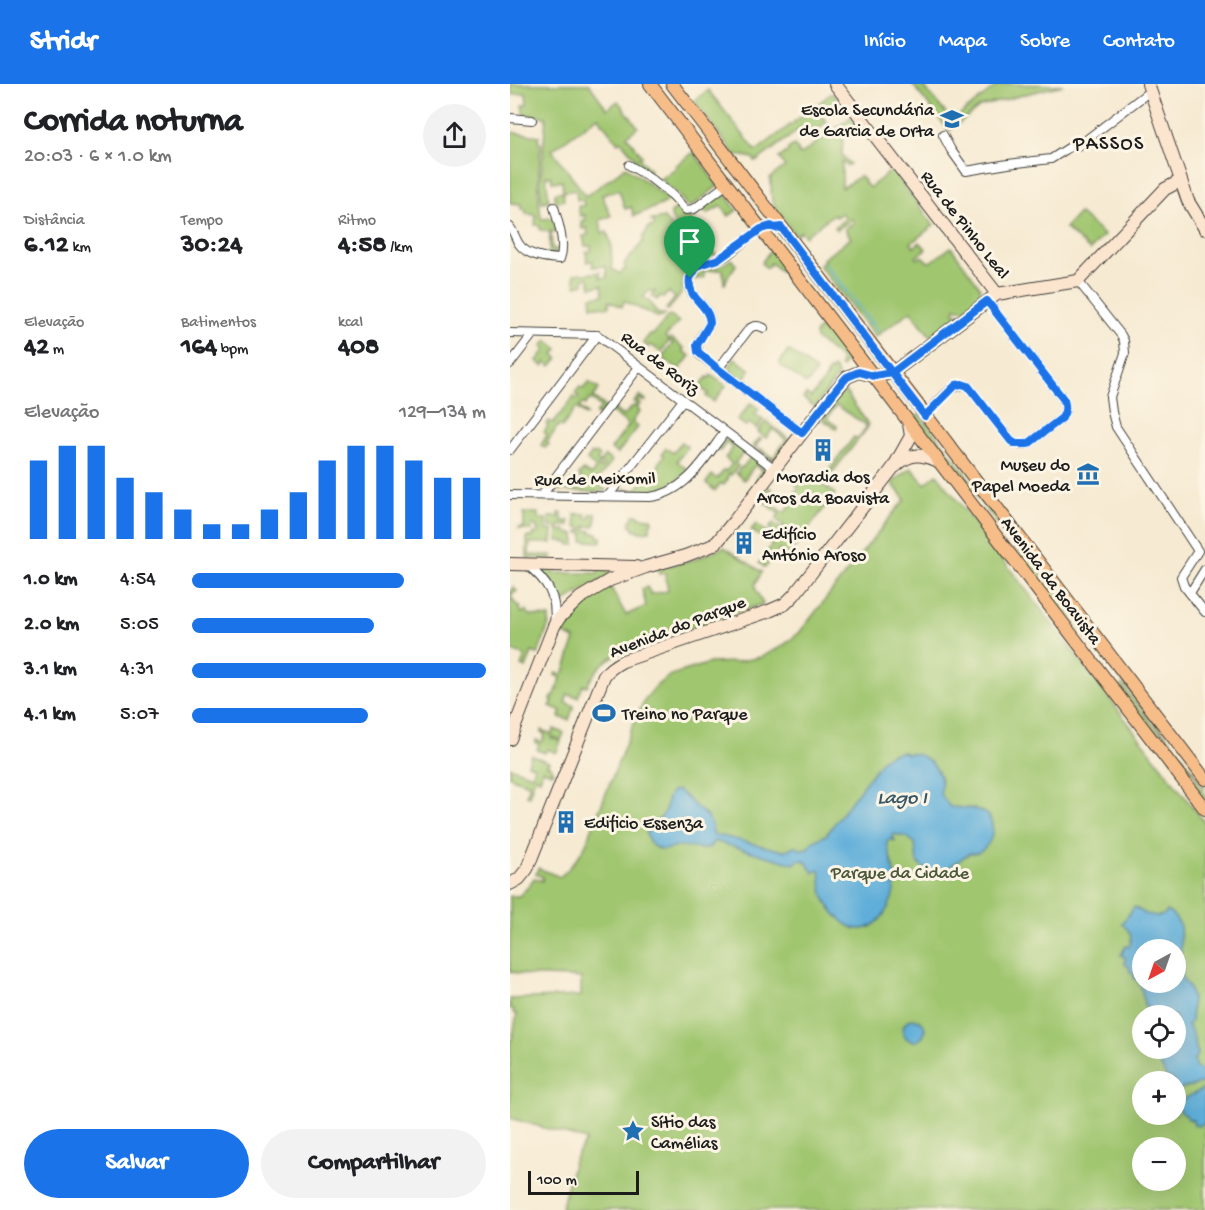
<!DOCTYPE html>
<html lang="pt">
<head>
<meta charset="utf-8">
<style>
	body { margin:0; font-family:"Gochi Hand",sans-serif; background:#f2f2f2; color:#202124; height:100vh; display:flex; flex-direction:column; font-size:22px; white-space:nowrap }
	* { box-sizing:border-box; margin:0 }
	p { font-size:20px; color:#757577 }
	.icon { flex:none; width:33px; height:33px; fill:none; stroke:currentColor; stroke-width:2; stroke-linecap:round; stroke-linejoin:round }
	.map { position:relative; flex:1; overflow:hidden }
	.sheet { display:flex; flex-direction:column; background:#fff; width:510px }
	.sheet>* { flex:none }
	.needle { width:39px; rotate:220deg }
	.tools { position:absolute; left:622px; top:855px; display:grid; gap:12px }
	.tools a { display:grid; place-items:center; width:54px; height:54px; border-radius:50%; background:#fff; box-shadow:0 6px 24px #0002; font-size:30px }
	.scale { position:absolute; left:18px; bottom:15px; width:111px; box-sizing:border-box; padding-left:6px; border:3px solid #1c1c1c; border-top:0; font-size:16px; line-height:21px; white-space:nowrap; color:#1c1c1c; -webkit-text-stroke:4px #fcf5e5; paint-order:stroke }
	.pin { position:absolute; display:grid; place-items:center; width:51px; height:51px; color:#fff; margin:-62px -26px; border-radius:50% 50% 50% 0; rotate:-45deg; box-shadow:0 0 6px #0007 }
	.pin .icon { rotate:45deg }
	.round { display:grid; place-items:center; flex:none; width:63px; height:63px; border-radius:32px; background:#f2f2f2 }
	.headline { display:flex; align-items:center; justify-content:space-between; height:102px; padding:0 24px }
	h1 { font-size:33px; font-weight:700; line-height:45px }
	.metrics { display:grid; grid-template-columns:repeat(3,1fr); gap:9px; height:102px; padding:6px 24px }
	.metrics div { display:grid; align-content:center }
	.metrics b { font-size:26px; font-weight:700 }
	.metrics small { font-size:16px; font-weight:400 }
	.metrics p { font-size:16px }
	.chart { height:168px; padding:12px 24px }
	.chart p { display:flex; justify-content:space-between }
	.chart svg { width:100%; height:108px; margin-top:6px; stroke:#1a73e8; stroke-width:6 }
	.primary-button { display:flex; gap:12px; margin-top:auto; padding:12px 24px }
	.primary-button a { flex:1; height:69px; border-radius:36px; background:#1a73e8; color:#fff; font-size:24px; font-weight:700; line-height:69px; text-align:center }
	.primary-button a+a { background:#f2f2f2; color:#202124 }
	ul { padding:0 24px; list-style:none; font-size:20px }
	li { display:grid; grid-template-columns:96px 72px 1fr; align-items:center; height:45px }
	li i { height:15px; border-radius:8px; background:#1a73e8 }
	header { display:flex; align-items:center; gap:36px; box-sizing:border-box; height:84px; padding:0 30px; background:#1a73e8; color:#fff }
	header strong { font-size:28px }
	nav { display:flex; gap:33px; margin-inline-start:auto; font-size:21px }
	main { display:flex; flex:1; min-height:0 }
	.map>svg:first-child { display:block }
	.green { fill:#a0c670; stroke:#5e7146; stroke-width:1.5; fill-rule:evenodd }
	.water { fill:#5eaed9; stroke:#3d657a; stroke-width:1.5; fill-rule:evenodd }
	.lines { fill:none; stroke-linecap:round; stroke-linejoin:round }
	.stream { stroke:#5eaed9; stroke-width:2 }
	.street-casing { stroke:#3d3b37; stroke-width:10 }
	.secondary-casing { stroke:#3d3b37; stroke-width:14 }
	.primary-casing { stroke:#3d3b37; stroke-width:14 }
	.street { stroke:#fff; stroke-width:8 }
	.secondary { stroke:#fce5cf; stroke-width:12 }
	.primary { stroke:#f7bd88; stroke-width:12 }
	.route-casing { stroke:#fff; stroke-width:12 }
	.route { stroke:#1a73e8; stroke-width:8 }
	.labels { text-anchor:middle; stroke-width:6; stroke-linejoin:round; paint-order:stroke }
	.poi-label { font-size:18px; fill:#1c1c1c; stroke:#fcf5e5; text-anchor:start }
	.street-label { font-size:18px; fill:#1c1c1c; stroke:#fcf5e5 }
	.park-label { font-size:18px; fill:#4a5839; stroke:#fcf5e5 }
	.neighbourhood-label { font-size:20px; letter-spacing:1.5px; fill:#1c1c1c; stroke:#fcf5e5 }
	.water-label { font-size:20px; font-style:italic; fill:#365668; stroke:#fcf5e5 }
</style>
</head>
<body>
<header>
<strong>Stridr</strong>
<nav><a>Início</a><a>Mapa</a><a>Sobre</a><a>Contato</a></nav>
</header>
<main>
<section class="sheet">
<div class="headline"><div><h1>Corrida noturna</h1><p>20:03 · 6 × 1.0 km</p></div><a class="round"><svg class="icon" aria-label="share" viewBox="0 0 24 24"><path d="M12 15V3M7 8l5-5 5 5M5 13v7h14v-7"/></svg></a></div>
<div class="metrics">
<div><p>Distância</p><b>6.12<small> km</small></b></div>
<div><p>Tempo</p><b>30:24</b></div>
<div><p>Ritmo</p><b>4:58<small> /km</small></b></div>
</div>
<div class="metrics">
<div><p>Elevação</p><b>42<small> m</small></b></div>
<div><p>Batimentos</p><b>164<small> bpm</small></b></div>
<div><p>kcal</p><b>408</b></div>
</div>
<div class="chart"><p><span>Elevação</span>129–134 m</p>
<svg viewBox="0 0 160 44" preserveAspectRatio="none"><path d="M5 44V12M15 44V6M25 44V6M35 44V19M45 44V25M55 44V32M65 44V38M75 44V38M85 44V32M95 44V25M105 44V12M115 44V6M125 44V6M135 44V12M145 44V19M155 44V19"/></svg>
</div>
<ul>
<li><b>1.0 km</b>4:54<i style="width:72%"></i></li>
<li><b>2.0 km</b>5:05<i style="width:62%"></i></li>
<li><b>3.1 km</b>4:31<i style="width:100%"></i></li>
<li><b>4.1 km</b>5:07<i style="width:60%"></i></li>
</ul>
<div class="primary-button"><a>Salvar</a><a>Compartilhar</a></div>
</section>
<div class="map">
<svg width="695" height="1126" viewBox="0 0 695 1126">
	<rect width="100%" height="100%" fill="#fcf5e5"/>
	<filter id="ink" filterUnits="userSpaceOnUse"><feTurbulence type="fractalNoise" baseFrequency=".0167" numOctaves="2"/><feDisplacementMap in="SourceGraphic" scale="12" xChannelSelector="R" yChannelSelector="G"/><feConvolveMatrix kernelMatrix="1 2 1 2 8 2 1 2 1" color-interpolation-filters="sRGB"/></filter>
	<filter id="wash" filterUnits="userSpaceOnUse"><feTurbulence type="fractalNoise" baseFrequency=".008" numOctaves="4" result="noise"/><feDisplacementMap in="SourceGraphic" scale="24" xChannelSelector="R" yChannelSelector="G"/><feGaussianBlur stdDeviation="1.35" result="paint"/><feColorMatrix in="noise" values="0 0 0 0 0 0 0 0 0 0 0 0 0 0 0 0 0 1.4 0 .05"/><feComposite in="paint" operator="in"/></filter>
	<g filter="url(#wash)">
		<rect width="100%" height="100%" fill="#f6ead2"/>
		<g class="green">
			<path d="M0,0H79L97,25L108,17L128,43L117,52L132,72L129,74L140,86L138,88L122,79L126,75L111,57L108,59L88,33L42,66L76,112L116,83L159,115L153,120L124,132L121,123L115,125L109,106L92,111L101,132L90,136L92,149L97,148L101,159L102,186H105L109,190L116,184L114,180L133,158V153L139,143L144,142V137H139L154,134L163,145L165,141L161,133V129L167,124C170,126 172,129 175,130C185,134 205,113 215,110L227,126L219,132L211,122L197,130L193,126L180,136L206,171C200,173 193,172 187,175C170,185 177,198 170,211C167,216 162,221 158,226L156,225L165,214L159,208L153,214L150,212L147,216L142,212L145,207H139L133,213C134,213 139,217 140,218C145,224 145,232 155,230L153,233H147L114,217L112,223L99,217V223L82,222L81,213L93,211L92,201L81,203L79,194L73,195L74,200L66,202L64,190L72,189L73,190L90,188V194L97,193L96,182L83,183V177L77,178L76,168L81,167V162H75L73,152L78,151L77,144L72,145L71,137H75V131L70,132L68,122H74L73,116H67L66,106L53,108L54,116L47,118L45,116V109L53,107L52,97L42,98L41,92H36L39,117L32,118L30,103L36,33L14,31L12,21L17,20L16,9L1,11Z"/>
			<polygon points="402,0 412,0 442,37 489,0 553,1 516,10 470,23 439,47"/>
			<polygon points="198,6 246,67 322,9 328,16 310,30 317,38 302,50 294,42 247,77 245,77 243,74 224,70 184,17"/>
			<path d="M341,33L347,41L333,52L332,71L340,80L337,82L332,77V104L350,92L359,104L382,86L424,141L401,159L404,163L410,158L416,165L406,173L408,175L412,172L417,177L421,178L441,163L470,203C471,215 463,219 454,226L445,224L444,228L449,230L420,252L401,227L365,253L309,181L314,177L313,175L341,154L335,145L344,138L342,135L327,146L325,143L336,134L332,129L326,133L324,130L295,152L291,147L286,151C278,141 267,130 263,118C260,110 262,101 260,94L275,82L269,74L278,67V65L284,61L289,68L288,69L290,71Z"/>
			<polygon points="0,48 29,52 28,58 31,59 28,103 31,135 44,134 47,147 41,148 42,165 47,165 43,171 39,172 40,148 30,146 30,142 25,141 26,131 16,130 16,126 11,125 11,120 0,119"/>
			<polygon points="184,68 208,102 182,122 178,123 167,110 150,95 166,84 165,82"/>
			<polygon points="569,129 594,151 580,166 555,144"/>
			<polygon points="262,164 312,229 293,214 293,206 261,179 257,184 252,180 252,178"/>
			<path d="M221,175L226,181L217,194L215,200H214L213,186L194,187V194L185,195C190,184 197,185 207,183C213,181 217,178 221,175Z"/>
			<polygon points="159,231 169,238 155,253 159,256 161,254 174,264 173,267 180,272 169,286 152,273 163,259 159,257 151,268 141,261 138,263 133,259 140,250 143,251"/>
			<polygon points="311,242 317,250 320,249 336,270 337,276 332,284 330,282 331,278 330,274 306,255 305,250"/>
			<polygon points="37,256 48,265 44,270 48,274 41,282 36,278 33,282 27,277 36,265 32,262"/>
			<polygon points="280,267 305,286 305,289 298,299 295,299 270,281 270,278 277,268"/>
			<polygon points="225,274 240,286 232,297 219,286 220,282"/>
			<polygon points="323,284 327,288 328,292 305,323 293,314 297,310 301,313 317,293 316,291 320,286 321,287"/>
			<polygon points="201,291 216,302 204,318 196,312 198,309 189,303 197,293 199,294"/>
			<polygon points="79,298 89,305 83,313 96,323 89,332 86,330 91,323 80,315 75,321 73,319 69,323 77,330 76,331 66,324 52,343 49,341 45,346 45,347 37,358 39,360 35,364 31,361 37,351 34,348 38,342 36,340 39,337 43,339 64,313 67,315 69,313 65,309 70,303 73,305"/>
			<polygon points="334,306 358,340 358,343 315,398 313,397 319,390 317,389 344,353 348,355 357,342 326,321 317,335 327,342 326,345 312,335"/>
			<polygon points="130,311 136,316 135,318 130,315 128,317 131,320 127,324 130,327 122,338 128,343 107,370 101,365 119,341 101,327 105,322 107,323 105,326 113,332 123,322 125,323 127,320 124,318"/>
			<polygon points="241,319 249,325 245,330 253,336 247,345 239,339 236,342 227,336"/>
			<polygon points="410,330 695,702 695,704 579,554 576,556 406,333"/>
			<polygon points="256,337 280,356 266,375 263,376 243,362 250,354 251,355 245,363 250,366 251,365 263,374 276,356 263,345 256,354 248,348"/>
			<polygon points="215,356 218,356 234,368 225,379 228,382 221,391 219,390 217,393 218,395 214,401 211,399 205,407 196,399 202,391 207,395 214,386 216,387 222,380 215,374 223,364 216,359 210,367 208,365"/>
			<path d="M171,358L178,363L167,377L178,386C160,408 139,408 112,408L115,404L117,406H126L141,387L144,388L150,380L149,378L154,372L152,370L156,364L163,369Z"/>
			<polygon points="82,369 84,371 86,369 90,372 87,376 90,379 88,382 91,384 93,381 90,378 95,372 102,377 86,398 97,407 83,408 44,406 44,402 48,397 57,403 63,395 67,398 71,393 69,391 73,386 81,391 86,384 77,376"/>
			<polygon points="241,373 256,387 248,398 246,396 252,387 245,381 234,396 226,389 231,383 232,384"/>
			<path d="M401,384L415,400L427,390L695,739V1126H51L64,1076L76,1056L0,1034V957L2,956L7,930L3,929L4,925H0V915L71,912V894C48,891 23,895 0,887V812H9L19,802L24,794L32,797L33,793L26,790L28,784L50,793C61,783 69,773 76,760L127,631L136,614L147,601L161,591L200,579L226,578L251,573L271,563L289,549L384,428L395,416L382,399ZM633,866H666V898H633ZM633,932H666V964H633ZM633,998H666V1030H633ZM633,1064H666V1096H633Z"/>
			<polygon points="295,387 325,410 278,472 269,466 255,484 249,479 262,461 241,446 246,440 265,454 268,451 259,444 263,439 271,445 274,442 266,435 269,430 250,415 259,403 267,410 260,419 274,429 284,417 281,414 289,403 284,399"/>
			<polygon points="14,429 28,429 28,435 36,435 36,446 43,446 42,459 20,459 19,471 42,471 42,475 17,474 17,453 23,453 24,449 30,449 30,446 27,446 26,441 22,441 22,446 9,445 9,444 14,443"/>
			<polygon points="49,429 52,429 52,437 59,437 59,442 49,442 49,446 56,446 56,449 65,450 65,461 60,461 60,459 55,458 55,457 47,457 48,447 47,446 46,443 40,443 39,433 49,433"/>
			<polygon points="65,430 76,430 76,434 80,434 80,430 86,430 86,440 84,440 84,443 76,442 76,446 81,447 82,449 88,449 88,453 91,453 91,458 73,457 73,449 69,449 69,447 72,446 73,444 66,443"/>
			<polygon points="123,431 129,431 129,433 141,434 142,438 140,439 140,447 129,448 129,446 123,446 123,442 120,442 120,436 122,436"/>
			<path d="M214,463L252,488L245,500L246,506L253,520L120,564C98,574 88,580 77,602L73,601L68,613L58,610L55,618L64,622L59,636L49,633L51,627L40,622L43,617L41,616L42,613H44L51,594L45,591L46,589L53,591L65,555L52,549L50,553L46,552C55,525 77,516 100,502L116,531L136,522L132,505L137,503L141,510L158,507L155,489L149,490L148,485L186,475Z"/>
			<polygon points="41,485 42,489 88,489 88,486 99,487 100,491 52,519 49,516 45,503 34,489 34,486"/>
			<polygon points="3,503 7,507 0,511 7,522 9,521 11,524 9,525 12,529 17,526 18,531 39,533 39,540 28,570 22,568 16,584 11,582 15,572 0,566 0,509"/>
			<polygon points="612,601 695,709 695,718 609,603"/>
			<polygon points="44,645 54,649 51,656 41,652 41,654 51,657 46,669 37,665 35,669 27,666 29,660 25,659 26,656 32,658 35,650 31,648 31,646 42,650"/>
			<polygon points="21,671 39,678 37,681 42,683 41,686 43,687 42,689 33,686 30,695 25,693 19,712 16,711 20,701 0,693 0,683 22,691 25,683 18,680"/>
		</g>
		<g class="water">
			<path d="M389,668H395L396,670C417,666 437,691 430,709L440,723C450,724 464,723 473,728C492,738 480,772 460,769C446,777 433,793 416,785C413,784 410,782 408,779C405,774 406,765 405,759L396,753L384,750L383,752L385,757L381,755L377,758C379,772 385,784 385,799C384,817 370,847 348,845C339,844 331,836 325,830C320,824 315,818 313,810C311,803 311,795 310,787L307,786L304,789C299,786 299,781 295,777L289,776L284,780L204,757L200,763L193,765L171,762L154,766L148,765L143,762L139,757L136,750C139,738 149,739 154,729C159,720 154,708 168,706C173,710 176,713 180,717C191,729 202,731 203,750L274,767L284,762L290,765L298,764L302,758L316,751L372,676L379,671Z"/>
			<path d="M624,823L636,830L647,832L654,831L657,827L664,832L670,841L672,895C685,905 682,922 681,938L678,941C683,948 685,960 688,970L684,976L686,984L695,987V998L668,1006L666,1005V998L661,994L657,995L650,980L653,978L650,965L666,964V932L637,931L635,928L636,923L633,920L634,917C631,908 633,900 624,894V890L620,888L619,883L615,880V873L611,871L616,862L619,863C624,853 620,847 612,840ZM633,866H666V898H633Z"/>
			<circle cx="404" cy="946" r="11"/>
			<path d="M693,1005H695V1038L689,1042L684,1041L683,1036L678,1035L676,1031C670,1030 668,1024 668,1018Z"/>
		</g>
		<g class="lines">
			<polyline class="stream" points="314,179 368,248"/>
		</g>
	</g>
	<g filter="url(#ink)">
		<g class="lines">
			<g class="street-casing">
				<g id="street">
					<polyline points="0,34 22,36"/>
					<polyline points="433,51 441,66 456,87 498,80 541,75 563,61 567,63 640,7"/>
					<polyline points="119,81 139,93 162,111 176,126 184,125 217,100"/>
					<path d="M0,143C4,148 5,154 9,160C17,172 36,174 50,175C56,160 48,138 44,123"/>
					<path d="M271,143L265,144L261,142C241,146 228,167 210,175C202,178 194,177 187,182C183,186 179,193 179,199C179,216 200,220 200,239C194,250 183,259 190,271L292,349"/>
					<polyline points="568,197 611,251 614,257 615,269 600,313 602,328 606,343 688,467 671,493 674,502 695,528"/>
					<polyline points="0,249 87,251 265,385"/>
					<polyline points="0,280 23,250"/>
					<path d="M208,285L239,245C244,241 248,241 254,244"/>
					<path d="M415,332C425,322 443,296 458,302L501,357C507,361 511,361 518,360L552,334C556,327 556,323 554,316L477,217"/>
					<polyline points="0,366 87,251"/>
					<path d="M0,411L140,413C176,409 195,374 215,348"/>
					<polyline points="32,411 129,283"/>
					<polyline points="98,412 173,316"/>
					<path d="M16,480C37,497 48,512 44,540"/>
					<polyline points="680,509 695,485"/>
				</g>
			</g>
			<g class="secondary-casing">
				<g id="secondary">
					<polyline points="325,0 487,210"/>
					<polyline points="638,0 678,117 695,145"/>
					<path d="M386,382C401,368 411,370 428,377"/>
					<polyline points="0,480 126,483"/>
					<polyline points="0,655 44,542 49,534 70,514 100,496 136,483 175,472 201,462 207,458 225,436 316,318 337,293 349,288 364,292 382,289 487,210 568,197 655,105 670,97"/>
					<path d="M0,800L9,795L17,785L94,592C99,585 105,581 113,577L259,527L275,520L284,511L383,384L401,352L399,340"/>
				</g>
			</g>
			<g class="primary-casing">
				<g id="primary">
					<polyline points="140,0 695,725"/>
					<polyline points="162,0 695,695"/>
				</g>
			</g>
			<use href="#street" class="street"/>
			<use href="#secondary" class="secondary"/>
			<use href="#primary" class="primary"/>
		</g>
	</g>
	<g class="lines" filter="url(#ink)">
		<g class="route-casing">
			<path id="route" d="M180,194C176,215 199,219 200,239L187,261L188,268L208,285L292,349L329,302L337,293L349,288L364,292L382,289L415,332L446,301L452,300L458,302L501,357L506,360H518L552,334C556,327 556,323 554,316L477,217L382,289L271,143L265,144L261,142L251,145L209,175L190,181L186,184L180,194"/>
		</g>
		<use href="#route" class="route"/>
	</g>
	<defs>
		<g id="school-bare" transform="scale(1.8)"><path d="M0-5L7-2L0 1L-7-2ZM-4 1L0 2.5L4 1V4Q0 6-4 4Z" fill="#1f6fb2" stroke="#fcf5e5" stroke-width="2.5" paint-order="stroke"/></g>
		<g id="building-bare" transform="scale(1.8)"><path d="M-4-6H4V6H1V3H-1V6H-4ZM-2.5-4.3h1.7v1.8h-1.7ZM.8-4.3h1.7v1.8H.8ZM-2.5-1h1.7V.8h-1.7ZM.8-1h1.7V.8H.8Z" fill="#1f6fb2" stroke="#fcf5e5" stroke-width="2.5" paint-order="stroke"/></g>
		<g id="museum-bare" transform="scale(1.8)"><path d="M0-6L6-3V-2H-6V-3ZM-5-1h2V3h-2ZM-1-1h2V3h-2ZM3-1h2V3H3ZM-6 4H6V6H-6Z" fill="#1f6fb2" stroke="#fcf5e5" stroke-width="2.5" paint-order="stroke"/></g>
		<g id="stadium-bare" transform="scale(1.8)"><path d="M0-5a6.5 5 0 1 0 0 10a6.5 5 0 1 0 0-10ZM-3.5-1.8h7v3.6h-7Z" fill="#1f6fb2" stroke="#fcf5e5" stroke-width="2.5" paint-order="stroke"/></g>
		<g id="sight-bare" transform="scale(1.8)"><path d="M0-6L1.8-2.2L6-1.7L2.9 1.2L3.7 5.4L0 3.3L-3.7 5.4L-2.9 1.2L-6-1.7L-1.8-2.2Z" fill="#1f6fb2" stroke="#fcf5e5" stroke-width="2.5" paint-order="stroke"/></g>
	</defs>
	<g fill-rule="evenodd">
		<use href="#school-bare" x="442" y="35"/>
		<use href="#building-bare" x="313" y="366"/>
		<use href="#museum-bare" x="578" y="390"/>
		<use href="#building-bare" x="234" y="459"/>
		<use href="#stadium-bare" x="94" y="629"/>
		<use href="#building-bare" x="56" y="738"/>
		<use href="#sight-bare" x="123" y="1047"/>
	</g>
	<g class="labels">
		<g class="poi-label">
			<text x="424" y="31" text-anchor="end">Escola Secundária<tspan x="424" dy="21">de Garcia de Orta</tspan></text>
			<text x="560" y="386" text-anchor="end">Museu do<tspan x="560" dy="21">Papel Moeda</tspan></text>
			<text x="313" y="398" text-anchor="middle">Moradia dos<tspan x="313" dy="21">Arcos da Boavista</tspan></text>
			<text x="252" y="455">Edifício<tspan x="252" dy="21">António Aroso</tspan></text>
			<text x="112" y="635">Treino no Parque</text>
			<text x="74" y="744">Edificio Essenza</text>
			<text x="141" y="1043">Sítio das<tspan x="141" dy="21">Camélias</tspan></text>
		</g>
		<g class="street-label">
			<text transform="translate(456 140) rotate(52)" y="6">Rua de Pinho Leal</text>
			<text transform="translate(151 278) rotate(37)" y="6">Rua de Roriz</text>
			<text transform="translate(85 394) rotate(-1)" y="6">Rua de Meixomil</text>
			<text transform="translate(542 496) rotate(53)" y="6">Avenida da Boavista</text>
			<text transform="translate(167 542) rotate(-21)" y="6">Avenida do Parque</text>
		</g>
		<g class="park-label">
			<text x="390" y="794">Parque da Cidade</text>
		</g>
		<g class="neighbourhood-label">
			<text x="599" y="65">PASSOS</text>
		</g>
		<g class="water-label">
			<text x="392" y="719">Lago I</text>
		</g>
	</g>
</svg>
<div class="tools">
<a><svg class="needle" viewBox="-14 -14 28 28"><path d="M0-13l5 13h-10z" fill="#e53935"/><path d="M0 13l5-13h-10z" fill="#757577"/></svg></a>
<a><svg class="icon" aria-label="locate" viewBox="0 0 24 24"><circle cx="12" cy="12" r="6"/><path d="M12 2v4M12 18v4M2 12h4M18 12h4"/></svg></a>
<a>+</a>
<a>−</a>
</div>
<div class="scale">100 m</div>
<div class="pin" style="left:180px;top:194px;background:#1e9e55"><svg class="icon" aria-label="arrive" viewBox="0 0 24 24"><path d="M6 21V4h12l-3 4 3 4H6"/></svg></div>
</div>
</main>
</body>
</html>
